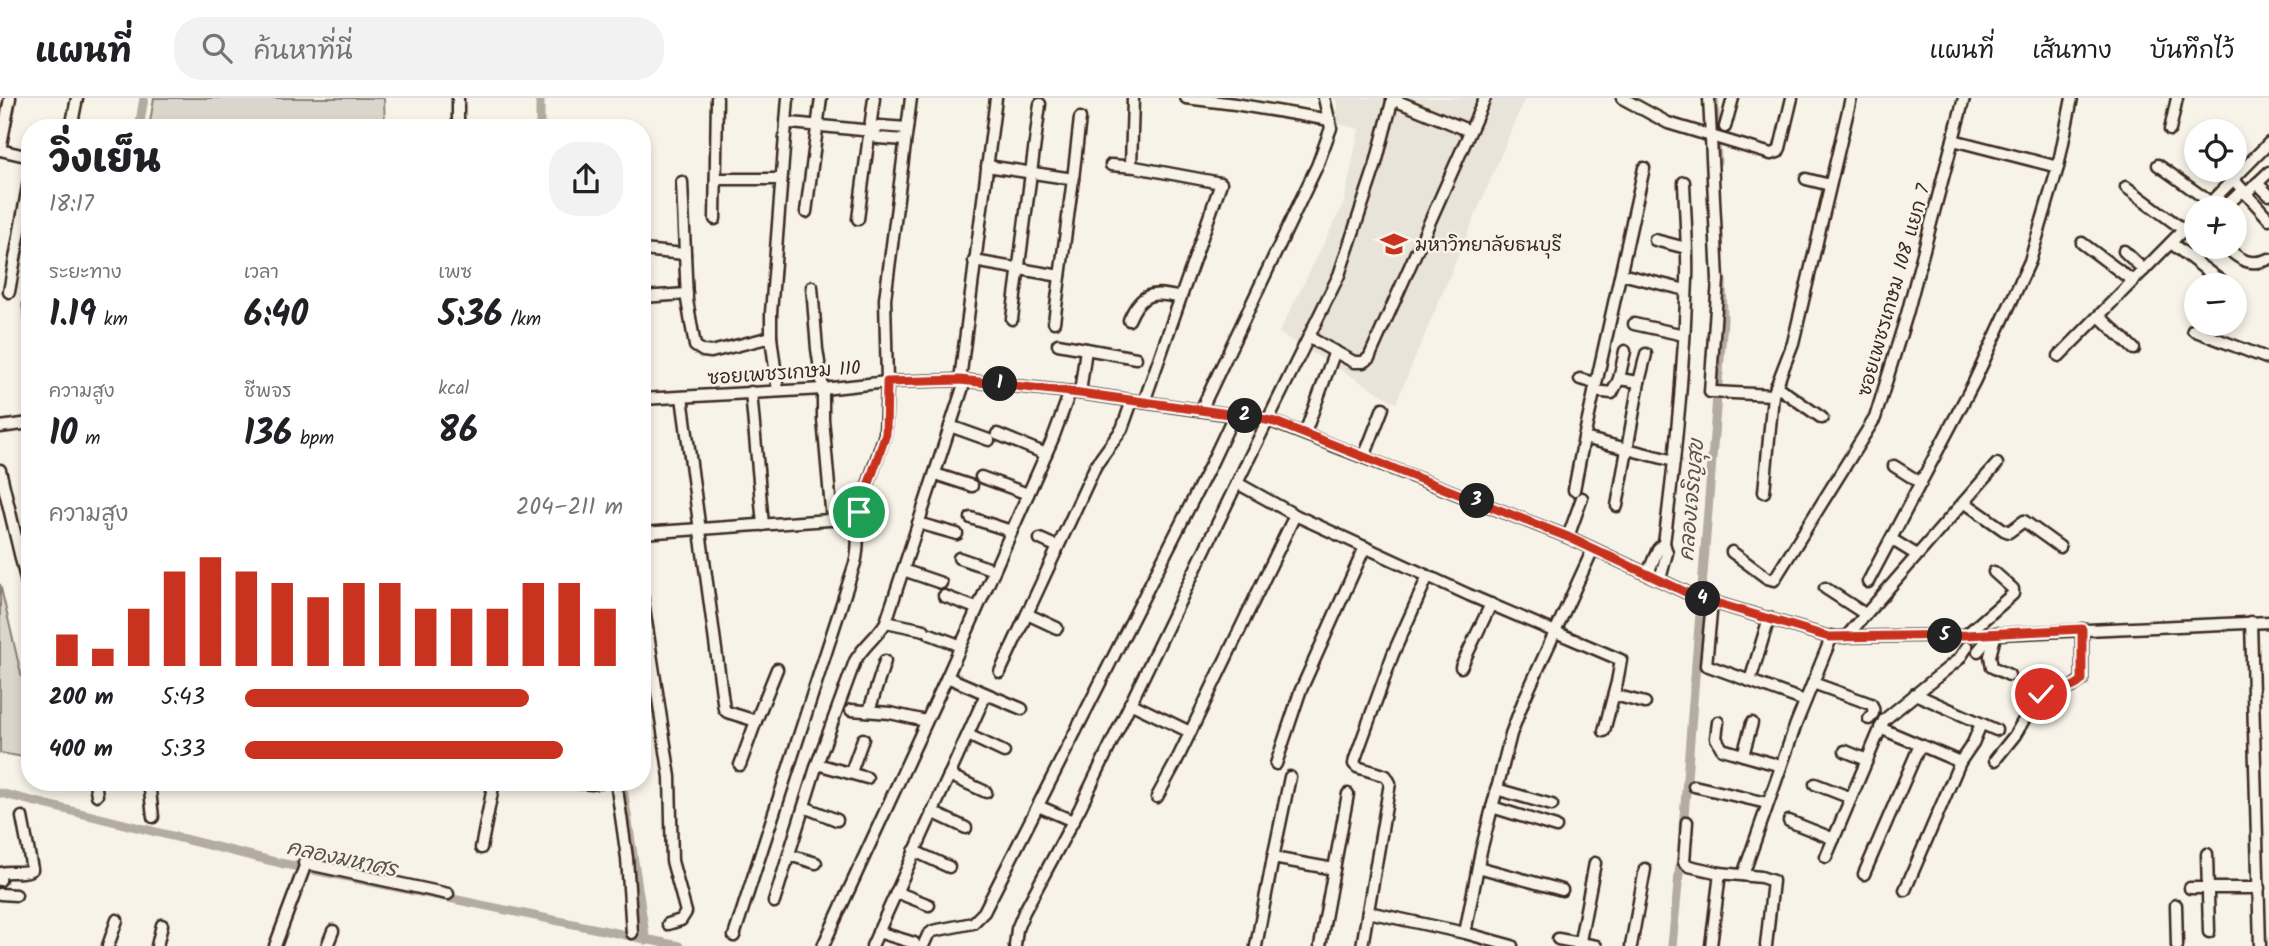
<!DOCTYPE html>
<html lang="th">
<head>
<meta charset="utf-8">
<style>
	body { margin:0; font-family:Kalam,"Playpen Sans Thai",sans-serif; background:#f2f2f2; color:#202124; height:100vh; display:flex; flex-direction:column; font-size:26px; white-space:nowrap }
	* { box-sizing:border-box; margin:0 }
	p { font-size:23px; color:#757577 }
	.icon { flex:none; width:38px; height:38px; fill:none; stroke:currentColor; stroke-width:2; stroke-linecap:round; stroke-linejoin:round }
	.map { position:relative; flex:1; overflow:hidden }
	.panel { position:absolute; left:21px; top:21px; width:630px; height:672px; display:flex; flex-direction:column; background:#fff; border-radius:28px; box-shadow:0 4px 10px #0003 }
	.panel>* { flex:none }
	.buttons { position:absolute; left:2184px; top:21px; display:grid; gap:14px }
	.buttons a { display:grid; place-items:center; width:63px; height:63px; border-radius:50%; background:#fff; box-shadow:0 4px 10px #0003; font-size:35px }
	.pin { position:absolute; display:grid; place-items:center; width:60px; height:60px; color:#fff; margin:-30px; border:4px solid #fff; border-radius:50%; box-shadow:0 2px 7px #0007 }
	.km { position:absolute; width:35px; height:35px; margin:-18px; border-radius:50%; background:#222; color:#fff; font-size:19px; line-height:35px; text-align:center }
	.round { display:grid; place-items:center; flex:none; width:74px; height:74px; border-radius:28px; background:#f2f2f2 }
	.headline { display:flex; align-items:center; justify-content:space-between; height:119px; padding:0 28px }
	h1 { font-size:38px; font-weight:800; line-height:52px }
	.metrics { display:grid; grid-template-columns:repeat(3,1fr); gap:10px; height:119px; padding:7px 28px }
	.metrics div { display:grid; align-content:center }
	.metrics b { font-size:35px; font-weight:800 }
	.metrics small { font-size:19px; font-weight:400 }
	.metrics p { font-size:19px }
	.chart { height:196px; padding:14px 28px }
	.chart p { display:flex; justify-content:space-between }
	.chart svg { width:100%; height:126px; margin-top:7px; stroke:#c8321e; stroke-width:6 }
	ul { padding:0 28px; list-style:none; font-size:23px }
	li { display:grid; grid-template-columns:112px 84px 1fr; align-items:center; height:52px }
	li i { height:18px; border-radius:9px; background:#c8321e }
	header { display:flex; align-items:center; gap:42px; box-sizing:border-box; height:98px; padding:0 35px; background:#fff; border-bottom:2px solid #e0e0e0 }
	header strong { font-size:33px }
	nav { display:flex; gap:38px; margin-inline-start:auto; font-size:24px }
	.search { width:490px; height:63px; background:#f2f2f2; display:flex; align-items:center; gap:18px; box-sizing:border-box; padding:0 24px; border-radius:28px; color:#757577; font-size:26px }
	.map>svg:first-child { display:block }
	.built { fill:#e9e4d9 }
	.green { fill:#dbd6cb; stroke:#8b8074; stroke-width:2 }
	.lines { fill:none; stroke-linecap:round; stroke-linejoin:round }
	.canal { stroke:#b4aca0; stroke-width:9 }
	.minor-casing { stroke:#3b2a1e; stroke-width:15 }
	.minor { stroke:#f7f3e8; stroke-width:10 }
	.route-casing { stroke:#fff; stroke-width:14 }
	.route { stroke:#c8321e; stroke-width:9 }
	.labels { text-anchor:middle; stroke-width:5; stroke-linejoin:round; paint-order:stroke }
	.poi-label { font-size:19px; fill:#3b2a1e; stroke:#f7f3e8; text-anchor:start }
	.street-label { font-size:19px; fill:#3b2a1e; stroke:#f7f3e8 }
	.water-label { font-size:21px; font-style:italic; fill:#5f5145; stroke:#f7f3e8 }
</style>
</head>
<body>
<header>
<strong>แผนที่</strong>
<div class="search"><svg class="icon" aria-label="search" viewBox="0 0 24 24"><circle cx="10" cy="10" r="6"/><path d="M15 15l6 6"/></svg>ค้นหาที่นี่</div>
<nav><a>แผนที่</a><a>เส้นทาง</a><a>บันทึกไว้</a></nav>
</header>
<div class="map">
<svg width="2269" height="848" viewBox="0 0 2269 848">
	<rect width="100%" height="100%" fill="#f7f3e8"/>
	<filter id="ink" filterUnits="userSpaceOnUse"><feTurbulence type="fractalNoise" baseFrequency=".0143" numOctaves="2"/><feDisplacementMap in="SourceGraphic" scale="14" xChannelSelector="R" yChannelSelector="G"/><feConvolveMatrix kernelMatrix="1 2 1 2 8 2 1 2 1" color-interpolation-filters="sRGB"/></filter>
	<g filter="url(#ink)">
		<polygon class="built" points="1334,0 1525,0 1396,305 1279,235 1344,105 1359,31 1335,25 1338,6"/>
		<g class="green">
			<polygon points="154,0 384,0 385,30 149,30"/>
			<polygon points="0,486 30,614 30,660 0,655"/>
		</g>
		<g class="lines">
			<g class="canal">
				<polyline points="540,0 540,30"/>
				<polyline points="1714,0 1717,64"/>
				<polyline points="139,30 144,0"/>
				<polyline points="622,684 646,843"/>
				<polyline points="0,695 280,765 679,848"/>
				<polyline points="1683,731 1723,222 1722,183"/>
				<polyline points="1672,848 1681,756"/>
			</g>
			<g class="minor-casing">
				<g id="minor">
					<polyline points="1186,0 1235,6 1330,22"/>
					<polyline points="1393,0 1375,69 1339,177 1237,385 1295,417 1469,497 1621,562 1617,584 1604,633"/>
					<polyline points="1622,0 1668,25 1771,56 1778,54 1780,50 1792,0"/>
					<polyline points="1709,0 1718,182 1710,294"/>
					<polyline points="1392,1 1470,33"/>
					<polyline points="791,25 872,33"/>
					<polyline points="1725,29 1733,0"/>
					<polyline points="71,30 77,0"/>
					<polyline points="458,30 458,0"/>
					<polyline points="2170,32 2177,0"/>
					<polyline points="905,42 878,40 872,33 879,28 907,30"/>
					<polyline points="1953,42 2058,69"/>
					<polyline points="0,52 10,0"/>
					<polyline points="0,52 30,59"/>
					<polyline points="1111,67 1135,69 1221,85 1144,304"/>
					<polyline points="2158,67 2210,104"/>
					<polyline points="987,68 1073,81 1080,20"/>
					<polyline points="1131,68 1133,0"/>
					<polyline points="716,81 781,81"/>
					<polyline points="1806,81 1830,87"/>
					<polyline points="2233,81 2269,121"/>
					<polyline points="682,84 687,202 695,248 703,253 711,254 771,239"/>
					<polyline points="2257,85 2269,97"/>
					<polyline points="2126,89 2184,132"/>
					<polyline points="2246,96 2269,74"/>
					<polyline points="2205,110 2269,45"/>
					<polyline points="2224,110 2243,92"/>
					<polyline points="806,114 821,0"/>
					<polyline points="715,121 717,0"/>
					<polyline points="858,121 874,0"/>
					<polyline points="1655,142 1686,150"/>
					<polyline points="2082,145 2133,183"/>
					<polyline points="2171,145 2226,187"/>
					<path d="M2226,149C2240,162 2250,169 2269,161"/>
					<polyline points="642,152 685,156"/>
					<polyline points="2124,153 2144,172"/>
					<polyline points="974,163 1060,178"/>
					<polyline points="1621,176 1686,192"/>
					<polyline points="812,189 817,251 823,291 823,321 832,422"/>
					<polyline points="9,194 30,77"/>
					<polyline points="642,199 687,196"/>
					<polyline points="29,207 30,215"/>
					<polyline points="2099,218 2134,251"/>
					<polyline points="1012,221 1040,6"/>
					<path d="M1129,222C1141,194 1153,193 1180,200"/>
					<polyline points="1054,224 1073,81"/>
					<polyline points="1634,226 1684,237"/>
					<polyline points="2193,232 2269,261"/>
					<polyline points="1310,240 1354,264 1363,264 1369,260 1485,0"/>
					<polyline points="1058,246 1086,251 1080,295"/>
					<polyline points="1086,251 1136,260"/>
					<polyline points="2059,258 2196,119"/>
					<polyline points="1580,281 1596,285"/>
					<polyline points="1619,281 1625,253"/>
					<polyline points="960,282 996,0"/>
					<polyline points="1639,284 1646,256"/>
					<polyline points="1776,288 1822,320"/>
					<polyline points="778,293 771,239 771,215 788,0"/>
					<polyline points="1594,293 1612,295 1619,281 1639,284 1617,408"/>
					<polyline points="751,294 763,427"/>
					<polyline points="1713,294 1773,297"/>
					<polyline points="682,299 724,611 727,614 756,623 740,667"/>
					<polyline points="642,301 823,291 887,284 960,282 1080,295 1268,322 1568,439 1696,499 1829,539 1975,537 2269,524"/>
					<polyline points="1201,312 1317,68 1331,30 1324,0"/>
					<polyline points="950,328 989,342"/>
					<polyline points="0,329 30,325"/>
					<polyline points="1305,335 1335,253"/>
					<polyline points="997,336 1046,356"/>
					<polyline points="1584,340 1674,363"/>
					<polyline points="1364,359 1383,310"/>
					<polyline points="1894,368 1921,385"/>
					<polyline points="0,372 30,498"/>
					<polyline points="935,376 972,388"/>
					<polyline points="981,379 1028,396"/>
					<polyline points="1574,392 1584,340 1644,70"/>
					<polyline points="1764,394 1773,297 1793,245 1851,0"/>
					<polyline points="1964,404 2004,432 2009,434 2024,423 2060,449"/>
					<polyline points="971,420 1011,433"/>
					<polyline points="918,425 957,436"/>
					<polyline points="642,435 858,420"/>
					<polyline points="1568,439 1582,400"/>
					<polyline points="1040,441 1058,449"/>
					<polyline points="1891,441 1917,457"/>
					<path d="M1664,445C1676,358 1684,269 1687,181C1688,149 1685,117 1684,84"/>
					<polyline points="1732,454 1767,480 1774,482 1875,320 1907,216 1964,0"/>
					<polyline points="959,460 994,472"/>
					<polyline points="903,472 941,485"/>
					<polyline points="1648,475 1658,451 1664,445 1667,455 1660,481"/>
					<polyline points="1868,484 1974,284 2030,163 2058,69 2072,0"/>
					<polyline points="1825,490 1865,516"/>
					<polyline points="642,497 670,679 672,763 686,814 681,822 668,826"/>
					<polyline points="944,498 976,510"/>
					<polyline points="1712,504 1706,567 1805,603"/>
					<polyline points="1027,516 1057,530"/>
					<polyline points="886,524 924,532"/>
					<polyline points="2251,524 2260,848"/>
					<polyline points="1996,535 1990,558 1992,569 2009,577"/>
					<polyline points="930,536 959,547"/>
					<polyline points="1966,537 2013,496 2013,491 1994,474"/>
					<polyline points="1846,539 1997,366"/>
					<polyline points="1978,553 1984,546 1988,536"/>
					<polyline points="1461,569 1491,506"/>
					<polyline points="1000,574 1096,367 1122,331 1132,303"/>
					<polyline points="1750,583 1769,520"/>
					<path d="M1813,585L1871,606C1875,612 1874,616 1869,621"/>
					<polyline points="1915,596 1996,632"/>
					<polyline points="1614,597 1645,605"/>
					<polyline points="1130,605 1190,634"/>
					<polyline points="1022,611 947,579 1053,340 1070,294"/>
					<polyline points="851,612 890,615 926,623"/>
					<polyline points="869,613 885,563"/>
					<polyline points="756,623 777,571"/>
					<polyline points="1718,624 1716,640 1722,651 1781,668"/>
					<polyline points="1880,630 1960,664"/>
					<polyline points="968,637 1004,654"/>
					<polyline points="1845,653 1867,662"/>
					<polyline points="1743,657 1752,625"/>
					<polyline points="1995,662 2015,637 2036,601 2041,595 2072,589 2082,582 2082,531"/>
					<polyline points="817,666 867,680"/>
					<polyline points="1276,666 1300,594 1365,449"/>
					<polyline points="851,674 863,641"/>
					<polyline points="949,677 986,694"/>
					<polyline points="95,684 97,697"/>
					<polyline points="149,684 153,719"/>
					<polyline points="569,684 592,686 602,684"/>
					<polyline points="616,684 627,760 632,835"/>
					<polyline points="1815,686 1851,700"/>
					<polyline points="1694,688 1767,705"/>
					<polyline points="1496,691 1552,707"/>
					<polyline points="1157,699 1176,664 1295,417"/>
					<polyline points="1038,708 1073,723"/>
					<polyline points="804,709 837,722"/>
					<polyline points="1492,709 1556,729"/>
					<polyline points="932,714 966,730"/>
					<polyline points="1789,723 1834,741"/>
					<polyline points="1687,724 1684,764 1689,768 1720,775"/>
					<polyline points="481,750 494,684"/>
					<polyline points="914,753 949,769"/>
					<polyline points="2207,756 2209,834"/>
					<polyline points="789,757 816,765"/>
					<polyline points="1826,759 1884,622 1959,561 1967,549"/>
					<polyline points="1273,760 1290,679"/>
					<polyline points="1478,769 1562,792"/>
					<polyline points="1334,771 1348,696"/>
					<polyline points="1864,776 1920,647"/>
					<polyline points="1743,777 1796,626 1832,538"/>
					<path d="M0,782L1,775C12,772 23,777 32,771L22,719"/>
					<polyline points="2190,790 2259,790"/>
					<polyline points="1905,792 1960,664 1973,645 1981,626"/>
					<polyline points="896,794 929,807"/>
					<polyline points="0,796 16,797"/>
					<path d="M774,804L817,666L855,563C864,547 877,539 886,524L965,283"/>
					<polyline points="2176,807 2177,848"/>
					<polyline points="1368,814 1465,835 1512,848"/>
					<polyline points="878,834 914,845"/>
					<polyline points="1465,835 1481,753 1511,636 1523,604 1593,451"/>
					<path d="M734,838L855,465C860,448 856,431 859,414L885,336L887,284L885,201L911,0"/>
					<polyline points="1558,841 1596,848"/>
					<polyline points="108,848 117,822"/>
					<polyline points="157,848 162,827"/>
					<polyline points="275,848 305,768 304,765 448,796"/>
					<polyline points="327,848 333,833"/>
					<polyline points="823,848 947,579"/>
					<polyline points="872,848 986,596"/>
					<polyline points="923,848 928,837 933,833 973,825 984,814 1210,368 1234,317"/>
					<polyline points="1015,848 1017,831 1024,814 1080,710 1237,385"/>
					<polyline points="1256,848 1273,760 1334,771 1320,848"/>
					<polyline points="1362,848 1390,685 1386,678 1357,669 1354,666 1355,661 1393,556 1428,478"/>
					<polyline points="1579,848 1595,765"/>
					<polyline points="1631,848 1645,771"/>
					<polyline points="1711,848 1720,775 1761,779 1773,783 1766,848"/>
				</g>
			</g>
			<use href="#minor" class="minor"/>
		</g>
	</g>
	<g class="lines" filter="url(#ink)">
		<g class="route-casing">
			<path id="route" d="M859,414L886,336L887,284L960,282L1080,295L1257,320L1275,324L1568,439L1696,499L1829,539L1966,537L2082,531V582C2073,593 2054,591 2041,596"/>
		</g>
		<use href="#route" class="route"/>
	</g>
	<defs>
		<g id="university-bare" transform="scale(2.1)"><path d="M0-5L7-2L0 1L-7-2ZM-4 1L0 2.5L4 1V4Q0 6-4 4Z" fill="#c8321e" stroke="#f7f3e8" stroke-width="2.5" paint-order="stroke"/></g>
	</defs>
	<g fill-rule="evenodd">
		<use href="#university-bare" x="1394" y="146"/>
	</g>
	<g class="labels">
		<g class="poi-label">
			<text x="1415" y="153">มหาวิทยาลัยธนบุรี</text>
		</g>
		<g class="street-label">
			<text transform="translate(1893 192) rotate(-74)" y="7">ซอยเพชรเกษม 108 แยก 7</text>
			<text transform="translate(784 274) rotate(-4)" y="7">ซอยเพชรเกษม 110</text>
		</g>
		<g class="water-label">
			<text transform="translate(1691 402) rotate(-85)" y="7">คลองเจริญสุข</text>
			<text transform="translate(342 760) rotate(12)" y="7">คลองมหาศร</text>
		</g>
	</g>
</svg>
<div class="buttons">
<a><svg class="icon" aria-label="locate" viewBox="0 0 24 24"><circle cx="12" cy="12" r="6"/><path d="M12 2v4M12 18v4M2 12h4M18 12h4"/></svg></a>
<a>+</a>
<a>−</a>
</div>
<div class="pin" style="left:859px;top:414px;background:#1e9e55"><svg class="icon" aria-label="arrive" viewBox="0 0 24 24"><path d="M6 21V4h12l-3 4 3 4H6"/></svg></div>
<div class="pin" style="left:2041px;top:596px;background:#d93025"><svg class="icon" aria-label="check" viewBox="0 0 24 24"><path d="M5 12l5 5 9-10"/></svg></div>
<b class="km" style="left:1000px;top:286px">1</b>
<b class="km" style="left:1245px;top:318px">2</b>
<b class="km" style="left:1477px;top:403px">3</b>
<b class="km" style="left:1703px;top:501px">4</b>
<b class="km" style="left:1945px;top:538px">5</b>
<section class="panel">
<div class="headline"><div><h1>วิ่งเย็น</h1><p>18:17</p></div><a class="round"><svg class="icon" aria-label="share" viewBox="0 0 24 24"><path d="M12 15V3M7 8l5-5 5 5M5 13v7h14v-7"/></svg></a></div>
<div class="metrics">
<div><p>ระยะทาง</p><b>1.19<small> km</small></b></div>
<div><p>เวลา</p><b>6:40</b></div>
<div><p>เพซ</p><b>5:36<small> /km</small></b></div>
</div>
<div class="metrics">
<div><p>ความสูง</p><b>10<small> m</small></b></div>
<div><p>ชีพจร</p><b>136<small> bpm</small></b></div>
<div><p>kcal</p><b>86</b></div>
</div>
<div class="chart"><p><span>ความสูง</span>204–211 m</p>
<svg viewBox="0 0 160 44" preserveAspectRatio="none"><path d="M5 44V33M15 44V38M25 44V24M35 44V11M45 44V6M55 44V11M65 44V15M75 44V20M85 44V15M95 44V15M105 44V24M115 44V24M125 44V24M135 44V15M145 44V15M155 44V24"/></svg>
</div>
<ul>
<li><b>200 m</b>5:43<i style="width:75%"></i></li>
<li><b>400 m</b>5:33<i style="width:84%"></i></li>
</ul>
</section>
</div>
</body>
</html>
